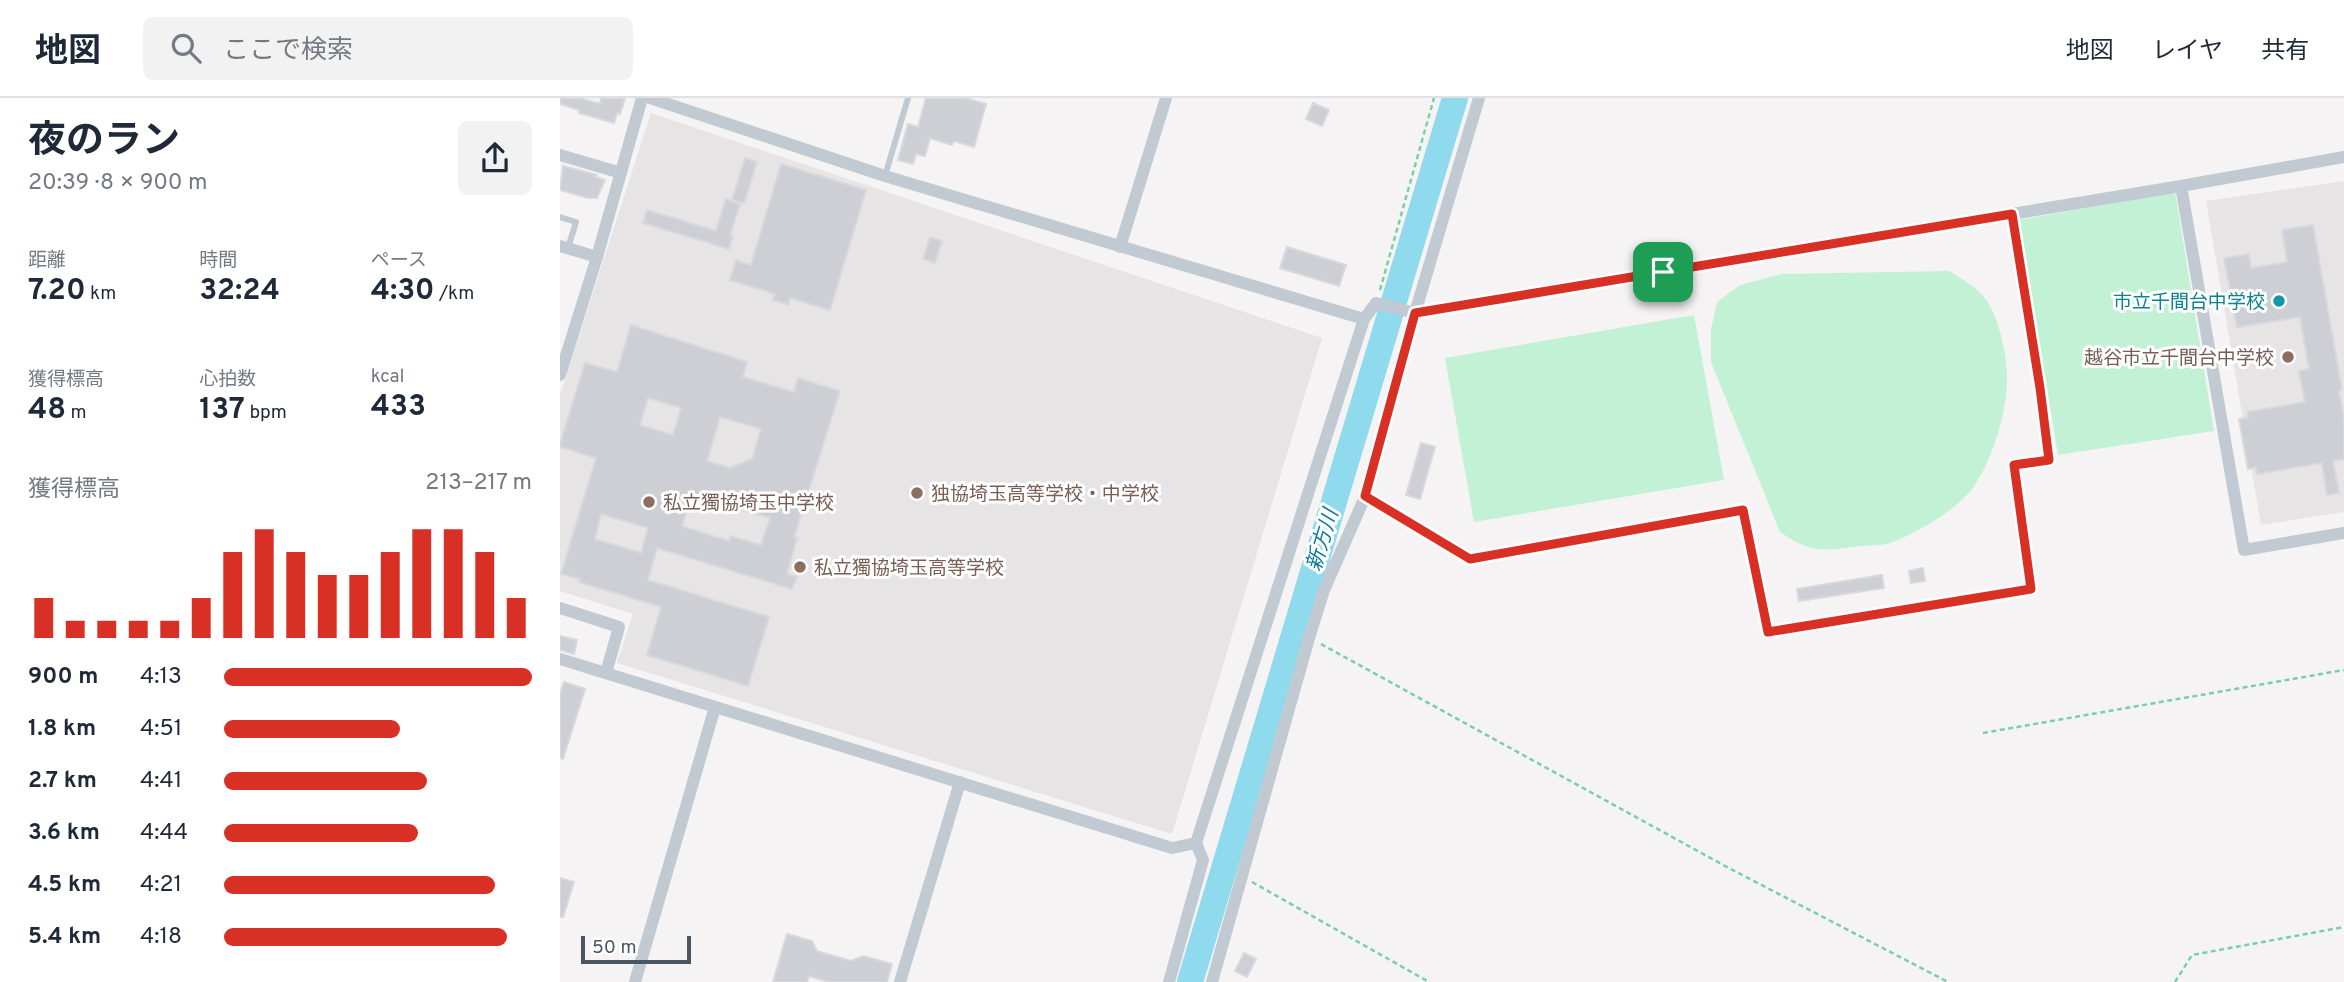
<!DOCTYPE html>
<html lang="ja">
<head>
<meta charset="utf-8">
<style>
	body { margin:0; font-family:Overpass,"Noto Sans JP",sans-serif; background:#f2f2f3; color:#1f2937; height:100vh; display:flex; flex-direction:column; font-size:26px; white-space:nowrap }
	* { box-sizing:border-box; margin:0 }
	p { font-size:23px; color:#747a83 }
	.icon { flex:none; width:38px; height:38px; fill:none; stroke:currentColor; stroke-width:2; stroke-linecap:round; stroke-linejoin:round }
	.map { position:relative; flex:1; overflow:hidden }
	.drawer { display:flex; flex-direction:column; background:#fff; width:560px }
	.drawer>* { flex:none }
	.scale { position:absolute; left:21px; bottom:18px; width:110px; box-sizing:border-box; padding-left:7px; border:4px solid #4a5661; border-top:0; font-size:19px; line-height:24px; white-space:nowrap; color:#4a5661; -webkit-text-stroke:5px #fff; paint-order:stroke }
	.pin { position:absolute; display:grid; place-items:center; width:60px; height:60px; color:#fff; margin:-30px; border-radius:14px; box-shadow:0 4px 10px #0006 }
	.round { display:grid; place-items:center; flex:none; width:74px; height:74px; border-radius:10px; background:#f2f2f3 }
	.head { display:flex; align-items:center; justify-content:space-between; height:119px; padding:0 28px }
	h1 { font-size:38px; font-weight:700; line-height:52px }
	.metrics { display:grid; grid-template-columns:repeat(3,1fr); gap:10px; height:119px; padding:7px 28px }
	.metrics div { display:grid; align-content:center }
	.metrics b { font-size:30px; font-weight:700 }
	.metrics small { font-size:19px; font-weight:400 }
	.metrics p { font-size:19px }
	.chart { height:196px; padding:14px 28px }
	.chart p { display:flex; justify-content:space-between }
	.chart svg { width:100%; height:126px; margin-top:7px; stroke:#d93025; stroke-width:6 }
	ul { padding:0 28px; list-style:none; font-size:23px }
	li { display:grid; grid-template-columns:112px 84px 1fr; align-items:center; height:52px }
	li i { height:18px; border-radius:9px; background:#d93025 }
	header { display:flex; align-items:center; gap:42px; box-sizing:border-box; height:98px; padding:0 35px; background:#fff; border-bottom:2px solid #e0e1e3 }
	header strong { font-size:33px }
	nav { display:flex; gap:38px; margin-inline-start:auto; font-size:24px }
	.search { width:490px; height:63px; background:#f2f2f3; display:flex; align-items:center; gap:18px; box-sizing:border-box; padding:0 24px; border-radius:10px; color:#747a83; font-size:26px }
	main { display:flex; flex:1; min-height:0 }
	.map>svg:first-child { display:block }
	.education { fill:#e6e4e5 }
	.green { fill:#c3f1d5 }
	.lines { fill:none; stroke-linecap:round; stroke-linejoin:round }
	.river { stroke:#90daee; stroke-width:26 }
	.building { fill:#cdcfd5; stroke:#d7d9de; stroke-width:2; fill-rule:evenodd }
	.path { stroke:#7ad0a6; stroke-width:2.5; stroke-dasharray:5 3.5; stroke-linecap:butt }
	.lane { stroke:#c1cad2; stroke-width:6 }
	.street { stroke:#c1cad2; stroke-width:12 }
	.route-casing { stroke:#fff; stroke-width:14 }
	.route { stroke:#d93025; stroke-width:9 }
	.culture-dot { fill:#0f9aa8; stroke:#fff; stroke-width:2.5 }
	.education-dot { fill:#8d6e63; stroke:#fff; stroke-width:2.5 }
	.labels { text-anchor:middle; stroke-width:6; stroke-linejoin:round; paint-order:stroke }
	.culture-label { font-size:19px; fill:#0d838f; stroke:#fff; text-anchor:end }
	.education-label { font-size:19px; fill:#785e54; stroke:#fff; text-anchor:start }
	.water-label { font-size:21px; font-style:italic; fill:#0c7c9b; stroke:#fff }
</style>
</head>
<body>
<header>
<strong>地図</strong>
<div class="search"><svg class="icon" aria-label="search" viewBox="0 0 24 24"><circle cx="10" cy="10" r="6"/><path d="M15 15l6 6"/></svg>ここで検索</div>
<nav><a>地図</a><a>レイヤ</a><a>共有</a></nav>
</header>
<main>
<section class="drawer">
<div class="head"><div><h1>夜のラン</h1><p>20:39 · 8 × 900 m</p></div><a class="round"><svg class="icon" aria-label="share" viewBox="0 0 24 24"><path d="M12 15V3M7 8l5-5 5 5M5 13v7h14v-7"/></svg></a></div>
<div class="metrics">
<div><p>距離</p><b>7.20<small> km</small></b></div>
<div><p>時間</p><b>32:24</b></div>
<div><p>ペース</p><b>4:30<small> /km</small></b></div>
</div>
<div class="metrics">
<div><p>獲得標高</p><b>48<small> m</small></b></div>
<div><p>心拍数</p><b>137<small> bpm</small></b></div>
<div><p>kcal</p><b>433</b></div>
</div>
<div class="chart"><p><span>獲得標高</span>213–217 m</p>
<svg viewBox="0 0 160 44" preserveAspectRatio="none"><path d="M5 44V30M15 44V38M25 44V38M35 44V38M45 44V38M55 44V30M65 44V14M75 44V6M85 44V14M95 44V22M105 44V22M115 44V14M125 44V6M135 44V6M145 44V14M155 44V30"/></svg>
</div>
<ul>
<li><b>900 m</b>4:13<i style="width:100%"></i></li>
<li><b>1.8 km</b>4:51<i style="width:57%"></i></li>
<li><b>2.7 km</b>4:41<i style="width:66%"></i></li>
<li><b>3.6 km</b>4:44<i style="width:63%"></i></li>
<li><b>4.5 km</b>4:21<i style="width:88%"></i></li>
<li><b>5.4 km</b>4:18<i style="width:92%"></i></li>
</ul>
</section>
<div class="map">
<svg width="1784" height="884" viewBox="0 0 1784 884">
	<rect width="100%" height="100%" fill="#f5f3f3"/>
	<g class="education">
		<polygon points="91,15 762,240 612,736 57,565 73,516 0,493 0,297"/>
		<polygon points="1784,83 1784,414 1701,427 1646,103"/>
	</g>
	<g class="green">
		<polygon points="1615,94 1654,333 1498,357 1459,122"/>
		<path d="M1389,173C1404,182 1417,189 1427,203C1440,222 1448,262 1447,285C1446,317 1431,366 1412,391C1396,412 1357,435 1333,444C1323,448 1311,447 1301,448C1264,453 1251,456 1220,434L1151,264V231L1157,204L1180,187L1222,176Z"/>
		<polygon points="1134,217 1164,382 914,424 885,260"/>
	</g>
	<g class="lines">
		<polyline class="river" points="630,884 895,0"/>
	</g>
	<g class="building">
		<polygon points="0,0 20,0 40,6 41,0 65,0 60,16 57,15 54,25 19,15 19,12 0,6"/>
		<polygon points="366,0 405,0 426,6 414,49 394,43 392,47 370,40 365,58 356,56 353,66 338,62 348,26 358,29"/>
		<polygon points="753,5 769,12 762,28 746,21"/>
		<polygon points="185,60 197,64 184,105 172,102"/>
		<polygon points="221,66 306,92 270,212 230,200 228,207 213,202 215,196 170,182 176,162 191,167"/>
		<polygon points="3,68 37,77 36,79 45,82 37,100 28,100 0,92"/>
		<polygon points="166,101 180,106 170,137 173,138 169,151 83,125 87,112 156,133"/>
		<polygon points="1753,127 1782,292 1779,293 1784,321 1784,361 1773,363 1779,395 1767,397 1762,365 1697,376 1696,369 1688,371 1679,321 1688,320 1687,314 1745,304 1739,273 1749,271 1740,219 1677,229 1664,160 1689,156 1691,170 1727,164 1722,132"/>
		<polygon points="370,139 382,143 375,165 363,161"/>
		<polygon points="727,149 786,167 779,188 720,170"/>
		<path d="M71,227L187,264L183,279L234,294L238,280L280,293L234,439L237,440L227,476L237,479L232,491L97,450L88,482L209,519L188,588L87,557L101,509L19,484L20,481L1,476L36,360L0,349V346L25,265L57,274ZM88,300L121,310L113,337L80,327ZM160,319L201,331L192,361L170,370L147,363ZM131,397L210,420L201,447L170,438L169,443L122,428ZM41,416L88,430L81,455L35,441Z"/>
		<polygon points="861,345 875,349 860,401 846,397"/>
		<polygon points="1363,470 1365,483 1351,485 1349,473"/>
		<polygon points="1322,477 1324,490 1239,503 1237,491"/>
		<polygon points="0,538 17,542 14,556 0,552"/>
		<polygon points="4,584 25,591 3,661 0,660 0,596"/>
		<polygon points="0,780 14,784 3,819 0,819"/>
		<polygon points="227,836 252,843 257,853 291,863 303,858 332,866 327,884 269,884 249,878 247,884 213,884"/>
		<polygon points="684,855 696,861 687,879 675,873"/>
	</g>
	<g class="lines">
		<g class="path">
			<polyline points="820,192 874,0"/>
			<polyline points="761,546 1165,768 1388,884"/>
			<polyline points="1423,635 1784,572"/>
			<polyline points="692,784 869,884"/>
			<polyline points="1615,884 1632,857 1784,829"/>
		</g>
		<g class="lane">
			<polyline points="325,78 348,0"/>
			<polyline points="0,119 16,124 8,150"/>
		</g>
		<g class="street">
			<polyline points="90,0 325,78 804,221"/>
			<polyline points="0,57 61,75"/>
			<polyline points="1621,88 1684,452 1784,435"/>
			<polyline points="0,148 37,159"/>
			<polyline points="560,149 606,0"/>
			<polyline points="0,277 37,159 82,0"/>
			<polyline points="805,399 910,461 1183,412 1208,534 1471,491 1454,367 1489,362 1480,290 1452,116"/>
			<polyline points="0,510 59,529 46,575"/>
			<polyline points="0,561 612,750 636,745"/>
			<polyline points="75,884 155,609"/>
			<polyline points="340,884 400,684"/>
			<polyline points="609,884 643,762 636,745 804,221 816,205 855,215 1621,88 1784,59"/>
			<polyline points="652,884 749,540 764,492 805,399 855,215 919,0"/>
		</g>
	</g>
	<g class="lines">
		<g class="route-casing">
			<polygon id="route" points="1452,116 1480,290 1489,362 1454,367 1471,491 1208,534 1183,412 910,461 805,398 855,215"/>
		</g>
		<use href="#route" class="route"/>
	</g>
	<circle class="culture-dot" cx="1719" cy="203" r="7"/>
	<g class="education-dot">
		<circle cx="1728" cy="259" r="7"/>
		<circle cx="357" cy="395" r="7"/>
		<circle cx="89" cy="404" r="7"/>
		<circle cx="240" cy="469" r="7"/>
	</g>
	<g class="labels">
		<g class="culture-label">
			<text x="1705" y="210">市立千間台中学校</text>
		</g>
		<g class="education-label">
			<text x="1714" y="266" text-anchor="end">越谷市立千間台中学校</text>
			<text x="371" y="402">独協埼玉高等学校・中学校</text>
			<text x="103" y="411">私立獨協埼玉中学校</text>
			<text x="254" y="476">私立獨協埼玉高等学校</text>
		</g>
		<g class="water-label">
			<text transform="translate(762 442) rotate(-73)" y="7">新方川</text>
		</g>
	</g>
</svg>
<div class="scale">50 m</div>
<div class="pin" style="left:1103px;top:174px;background:#1e9e55"><svg class="icon" aria-label="arrive" viewBox="0 0 24 24"><path d="M6 21V4h12l-3 4 3 4H6"/></svg></div>
</div>
</main>
</body>
</html>
